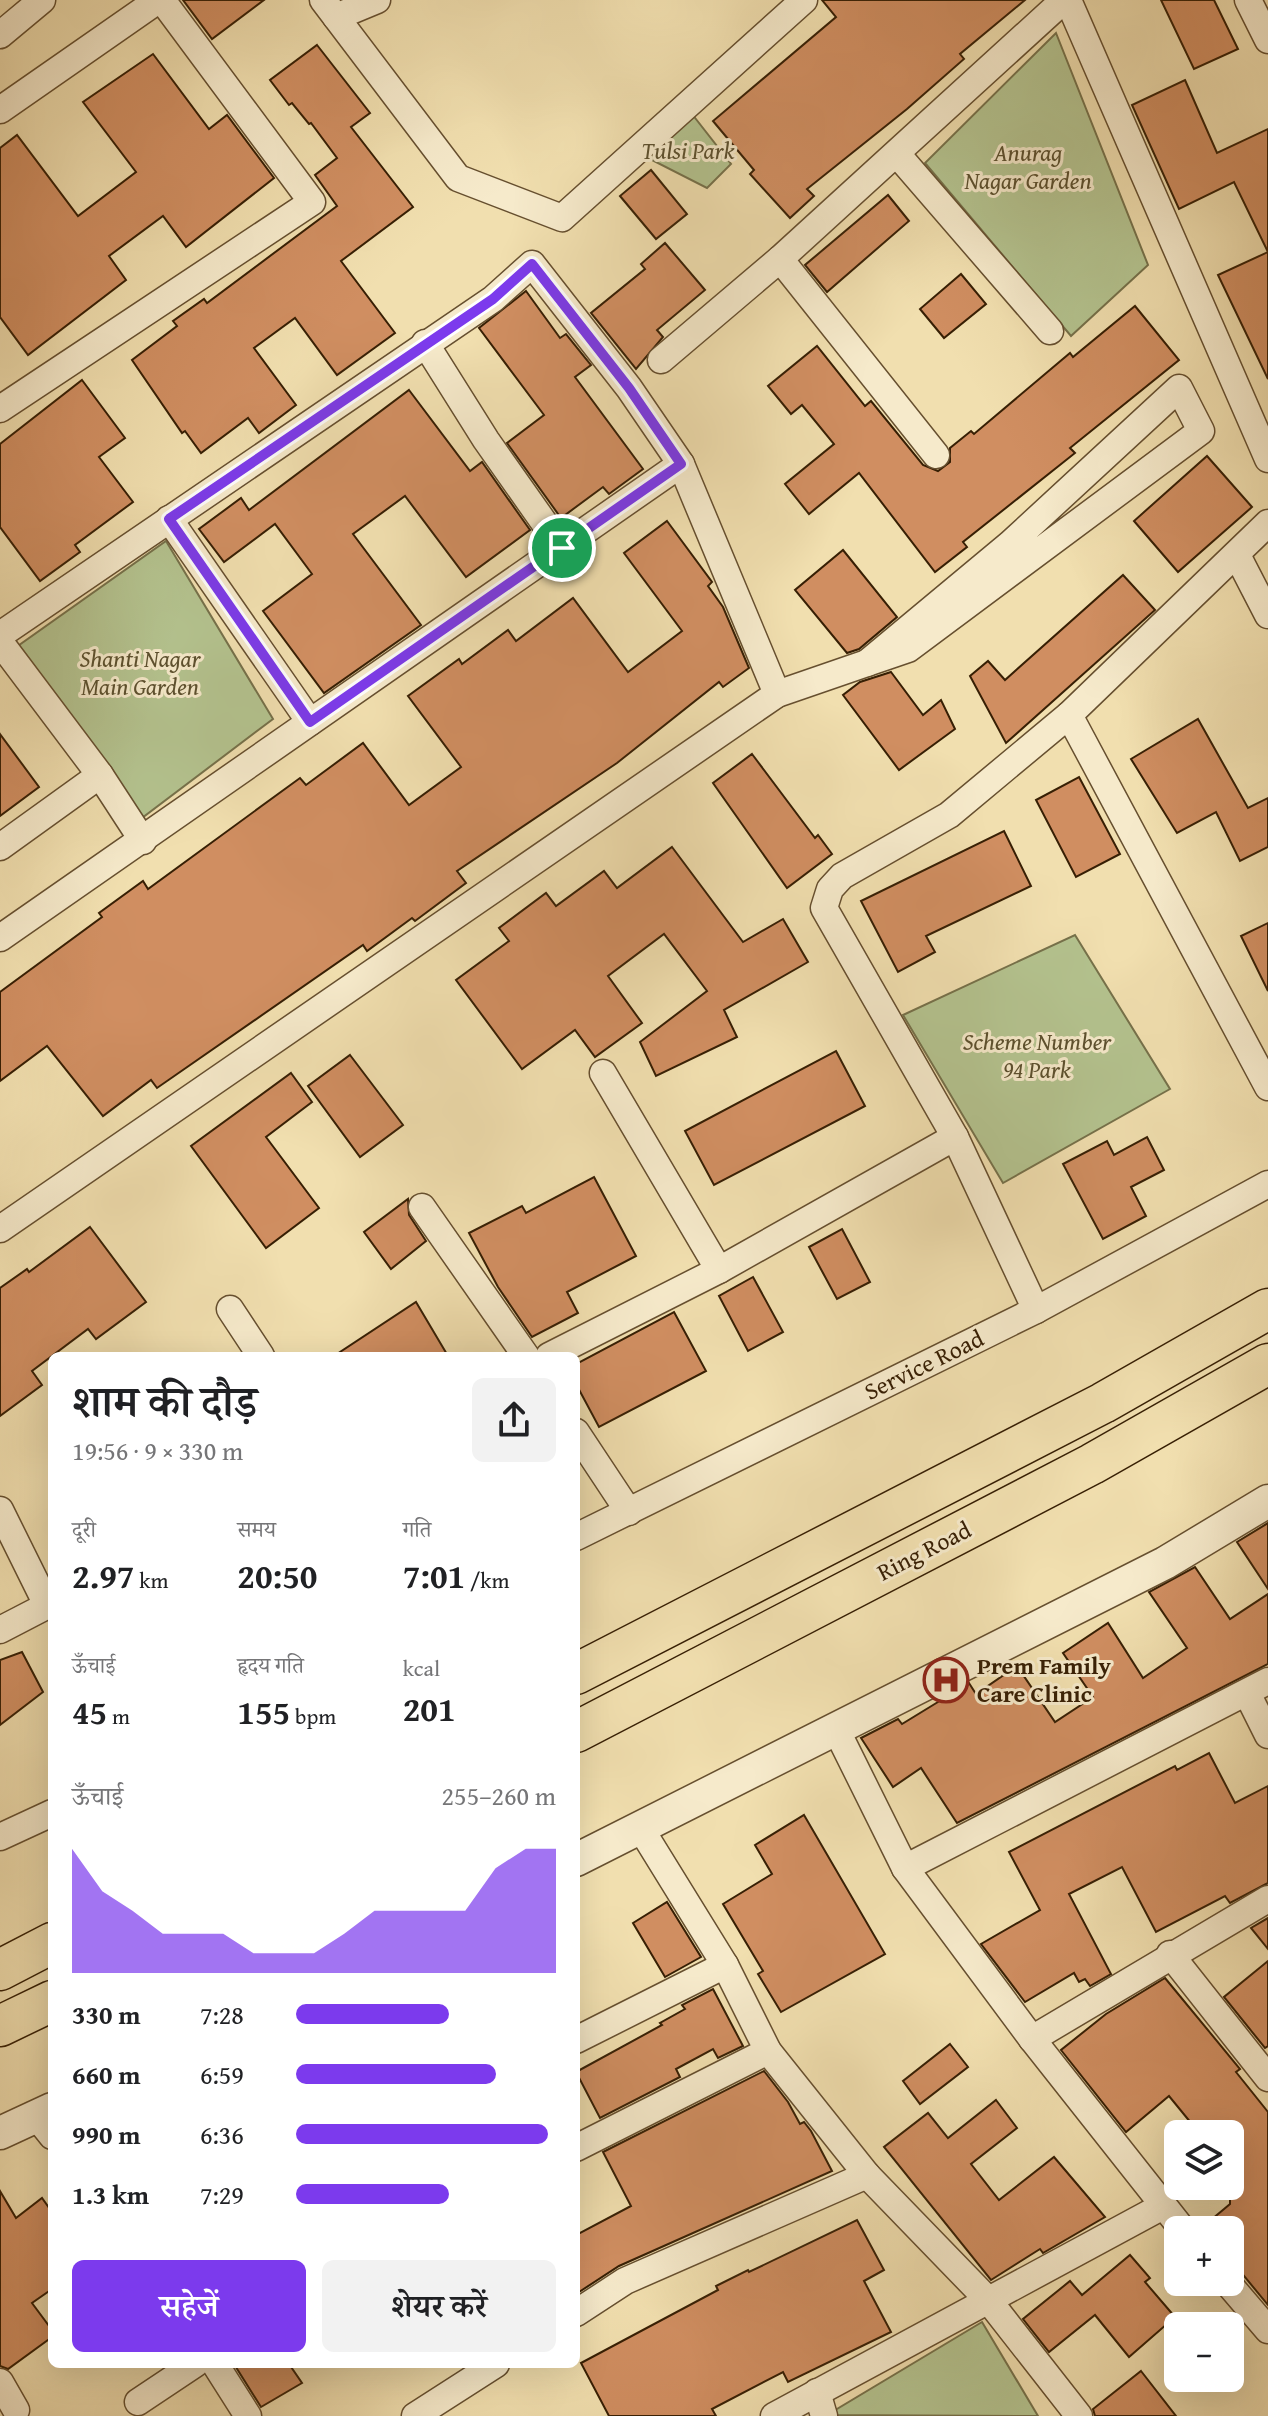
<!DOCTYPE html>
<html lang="hi">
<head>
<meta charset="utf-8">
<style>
	body { margin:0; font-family:"Gentium Book Plus","Noto Serif Devanagari",serif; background:#f2f2f2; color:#202124; height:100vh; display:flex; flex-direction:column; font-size:30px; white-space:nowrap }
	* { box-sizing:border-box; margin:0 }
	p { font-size:26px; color:#757577 }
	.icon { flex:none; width:44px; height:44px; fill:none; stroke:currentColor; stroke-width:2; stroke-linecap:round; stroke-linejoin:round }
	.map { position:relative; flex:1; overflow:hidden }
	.side { position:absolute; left:48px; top:1352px; width:532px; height:1016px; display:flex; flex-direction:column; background:#fff; border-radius:12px; box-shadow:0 8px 32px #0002 }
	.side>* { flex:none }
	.fabs { position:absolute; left:1164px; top:2120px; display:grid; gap:16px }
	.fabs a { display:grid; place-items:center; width:80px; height:80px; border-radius:12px; background:#fff; box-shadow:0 8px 32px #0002; font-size:40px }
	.pin { position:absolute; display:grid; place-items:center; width:68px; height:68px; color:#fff; margin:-34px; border:4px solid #fff; border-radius:50%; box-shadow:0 2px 8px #0007 }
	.round { display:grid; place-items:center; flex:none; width:84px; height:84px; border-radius:12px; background:#f2f2f2 }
	.summary { display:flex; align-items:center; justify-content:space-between; height:136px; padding:0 24px }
	h1 { font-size:44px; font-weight:600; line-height:60px }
	.stats { display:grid; grid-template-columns:repeat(3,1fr); gap:12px; height:136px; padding:8px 24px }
	.stats div { display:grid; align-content:center }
	.stats b { font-size:34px; font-weight:600 }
	.stats small { font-size:22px; font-weight:400 }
	.stats p { font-size:22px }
	.chart { height:224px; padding:16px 24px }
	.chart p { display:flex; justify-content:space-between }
	.chart svg { width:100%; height:144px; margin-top:8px; fill:#7c3aed; opacity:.7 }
	.button { display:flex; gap:16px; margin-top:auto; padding:16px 24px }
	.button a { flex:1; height:92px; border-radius:12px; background:#7c3aed; color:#fff; font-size:32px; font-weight:600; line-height:92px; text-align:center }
	.button a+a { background:#f2f2f2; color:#202124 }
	ul { padding:0 24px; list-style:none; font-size:26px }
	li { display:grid; grid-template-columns:128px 96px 1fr; align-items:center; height:60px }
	li i { height:20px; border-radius:10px; background:#7c3aed }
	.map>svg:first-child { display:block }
	.green { fill:#b4c38f; stroke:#76714a; stroke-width:2 }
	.building { fill:#d08e61; stroke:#371f04; stroke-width:2 }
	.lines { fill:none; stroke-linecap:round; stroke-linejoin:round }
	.minor-casing { stroke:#664f2f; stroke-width:29 }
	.tertiary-casing { stroke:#664f2f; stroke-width:35 }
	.primary-casing { stroke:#371f04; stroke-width:43 }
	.minor { stroke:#f6eacb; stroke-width:26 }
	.tertiary { stroke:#f6eacb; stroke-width:32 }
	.primary { stroke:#f1dfaf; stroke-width:40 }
	.route-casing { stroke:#fff; stroke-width:16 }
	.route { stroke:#7c3aed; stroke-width:10 }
	.labels { text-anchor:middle; stroke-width:6; stroke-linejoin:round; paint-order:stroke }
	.park-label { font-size:24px; font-style:italic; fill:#5c502e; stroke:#f6eacb }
	.street-label { font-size:24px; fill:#371f04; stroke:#f6eacb }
	.poi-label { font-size:24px; font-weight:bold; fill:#371f04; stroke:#f6eacb; text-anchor:start }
</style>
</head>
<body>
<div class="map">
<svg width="1268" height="2416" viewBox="0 0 1268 2416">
	<rect width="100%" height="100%" fill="#f1dfaf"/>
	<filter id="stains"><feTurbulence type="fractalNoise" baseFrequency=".0025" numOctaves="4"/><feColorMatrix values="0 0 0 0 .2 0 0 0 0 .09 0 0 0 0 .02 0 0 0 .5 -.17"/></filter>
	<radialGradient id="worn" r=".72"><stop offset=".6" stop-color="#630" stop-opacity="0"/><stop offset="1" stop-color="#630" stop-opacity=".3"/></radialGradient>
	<g class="green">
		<polygon points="1056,33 1148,265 1071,336 925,163"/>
		<polygon points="692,114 731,164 707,188 646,157"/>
		<polygon points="166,541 273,719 134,824 15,648"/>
		<polygon points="1075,935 1170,1089 1003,1183 903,1015"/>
		<polygon points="982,2322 1038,2416 827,2415"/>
	</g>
	<g class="building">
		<polygon points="183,0 264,0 212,39"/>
		<polygon points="822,0 1025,0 960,54 964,59 907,109 807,189 814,196 790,218 750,174 754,170 713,121 836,17"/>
		<polygon points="1161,0 1214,0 1238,49 1194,69"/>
		<polygon points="317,45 370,113 351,127 413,207 341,261 395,333 337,375 295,318 254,348 296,405 259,433 248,418 201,453 185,431 182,433 132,360 177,326 173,321 204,299 207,303 337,206 315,175 337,158 311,123 309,124 292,103 289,105 270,80"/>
		<polygon points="153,54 209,129 227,115 274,178 186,247 163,216 109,256 126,280 28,355 0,317 0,148 17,135 78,216 136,172 83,102"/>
		<polygon points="1185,80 1217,153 1268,129 1268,252 1234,182 1179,209 1132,105"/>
		<polygon points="651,170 687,214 656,239 620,196"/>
		<polygon points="888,195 909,221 827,292 805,265"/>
		<polygon points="665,243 705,290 657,330 663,337 636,369 591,313 645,269 641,264"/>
		<polygon points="1268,252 1268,379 1218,275"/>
		<polygon points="961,274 986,304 944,338 920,309"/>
		<polygon points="526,291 560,338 566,334 591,365 575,377 643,469 609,494 603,487 561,518 507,443 544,415 479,328"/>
		<polygon points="1135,306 1179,360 1070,448 1075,453 963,542 967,547 935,572 859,473 809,514 785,484 834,444 802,405 791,414 768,386 817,346 865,406 871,401 923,465 938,471 950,462 950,448 971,431 974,434 1070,353 1073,357"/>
		<polygon points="82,380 125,438 99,457 133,502 75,545 80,552 40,581 0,527 0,444"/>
		<polygon points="409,390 470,471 482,462 530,530 466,577 405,496 353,534 421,625 324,693 263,611 312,574 275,524 224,562 199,529 241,498 249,510"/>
		<polygon points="1207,456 1252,507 1178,572 1134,521"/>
		<polygon points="667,521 712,582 708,586 723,607 749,668 723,687 719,682 617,763 457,871 466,883 415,921 412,918 367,951 363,945 157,1088 151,1080 103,1116 47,1046 0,1081 0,992 102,917 99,913 143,881 148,889 300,778 306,785 363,743 409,805 461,767 408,696 459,659 462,664 508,630 516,641 573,598 628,672 682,631 624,553"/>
		<polygon points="843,550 897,617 859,649 847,653 795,590"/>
		<polygon points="1123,575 1155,610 1006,743 970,676 988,661 1005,680"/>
		<polygon points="891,672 923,715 941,700 955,729 899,770 843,695 860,682"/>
		<polygon points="1198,719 1248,808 1268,798 1268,847 1240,861 1216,812 1177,833 1131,759"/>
		<polygon points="0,734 39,787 0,816"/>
		<polygon points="752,754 815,838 818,835 832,854 787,888 713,783"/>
		<polygon points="1079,777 1120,854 1076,877 1036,800"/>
		<polygon points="1004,831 1031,886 926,936 935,952 898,972 861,901"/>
		<polygon points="672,847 743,942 783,919 808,962 724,1010 737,1037 656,1076 640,1042 707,991 664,934 608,976 642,1023 595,1057 575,1030 522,1069 456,980 509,941 499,928 546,893 556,906 604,871 617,888"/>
		<polygon points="1268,923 1268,991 1241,936"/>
		<polygon points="836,1051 865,1106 714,1185 685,1131"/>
		<polygon points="350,1055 403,1125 360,1157 308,1086"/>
		<polygon points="291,1073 312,1102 266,1137 319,1208 266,1248 191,1146"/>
		<polygon points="1147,1137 1164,1170 1131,1187 1146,1216 1103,1239 1063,1164 1107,1141 1114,1155"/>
		<polygon points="594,1177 636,1256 567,1292 578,1313 532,1337 498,1287 469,1233 522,1206 526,1213"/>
		<polygon points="408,1199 409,1215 426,1241 391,1269 364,1232"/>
		<polygon points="90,1227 146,1302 96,1339 88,1329 32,1371 42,1385 0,1416 0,1288 27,1269 29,1272"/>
		<polygon points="842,1229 870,1282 837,1299 809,1247"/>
		<polygon points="753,1277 783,1332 748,1351 719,1296"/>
		<polygon points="416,1302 448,1356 334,1356"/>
		<polygon points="674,1312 706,1371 599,1427 576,1384 576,1364"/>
		<polygon points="1268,1523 1268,1589 1237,1542"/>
		<polygon points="1195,1567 1230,1619 1268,1594 1268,1664 957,1823 921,1768 893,1787 861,1738 898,1719 902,1724 969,1683 976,1694 1017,1666 1055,1722 1093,1697 1063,1653 1108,1623 1143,1678 1187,1648 1149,1592"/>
		<polygon points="22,1652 43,1692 0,1725 0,1660"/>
		<polygon points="1209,1753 1235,1803 1268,1786 1268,1883 1230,1903 1225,1896 1156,1932 1122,1867 1069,1894 1111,1974 1090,1986 1085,1979 1079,1982 1074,1973 1025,2002 981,1944 1040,1910 1009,1852 1175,1766 1177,1770"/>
		<polygon points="804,1815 885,1954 781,2012 758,1974 763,1971 723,1904 772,1874 755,1845"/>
		<polygon points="667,1902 701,1957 665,1977 633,1923"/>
		<polygon points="1268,1918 1268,1949 1251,1928"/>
		<polygon points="1268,1961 1268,2046 1265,2048 1224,1997"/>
		<polygon points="1165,1978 1240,2069 1236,2072 1268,2112 1268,2305 1230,2259 1230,2230 1199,2230 1230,2204 1230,2134 1200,2134 1169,2096 1126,2132 1061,2050 1106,2014"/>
		<polygon points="713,1989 743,2046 718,2058 713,2049 676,2069 680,2077 600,2118 576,2072 662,2025 660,2023 685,2009 682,2005"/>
		<polygon points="950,2044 968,2067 920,2104 903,2081"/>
		<polygon points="764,2071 788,2102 800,2124 804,2122 811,2131 832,2171 619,2266 576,2294 576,2235 631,2206 603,2152"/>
		<polygon points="996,2100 1017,2128 971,2164 999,2200 1054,2157 1105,2217 1043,2253 1040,2249 991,2280 884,2147 928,2113 948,2138"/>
		<polygon points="0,2191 16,2218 42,2198 52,2212 52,2289 32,2303 52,2330 52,2337 8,2369 0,2366"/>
		<polygon points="857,2220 884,2270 864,2281 891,2332 788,2382 783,2372 712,2409 716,2416 609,2416 581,2363 718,2290 716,2286 748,2270 749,2272"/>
		<polygon points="1130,2255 1150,2278 1145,2282 1175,2317 1129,2357 1095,2315 1049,2352 1023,2319 1070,2281 1082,2295"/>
		<polygon points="234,2364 289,2364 302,2383 261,2407"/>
		<polygon points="1141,2371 1176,2416 1095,2416 1093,2409"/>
	</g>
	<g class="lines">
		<g class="minor-casing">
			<g id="minor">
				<polyline points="323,0 458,178 562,218 804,0"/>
				<polyline points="1068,0 1268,459"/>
				<polyline points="1248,0 1268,40"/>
				<polyline points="336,17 377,0"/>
				<polyline points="0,35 42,0"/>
				<polyline points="0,110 158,0"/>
				<polyline points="897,154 1050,331"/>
				<polyline points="780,259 936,455"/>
				<polyline points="425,343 486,440 562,548"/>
				<polyline points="661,360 780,259 1064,0"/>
				<polygon points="1179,388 1201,431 908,649 867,663 1010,544"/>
				<polyline points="0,409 312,202 162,0"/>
				<polyline points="169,519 310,722"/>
				<polyline points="1268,523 1069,715 1268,1087"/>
				<polyline points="1237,555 1268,615"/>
				<polyline points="0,635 493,299 532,264 629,388 681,464 777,694"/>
				<polyline points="0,642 100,775 0,847"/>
				<polyline points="100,775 143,841"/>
				<polyline points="0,938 681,464"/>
				<polyline points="603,1073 719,1270"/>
				<polyline points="422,1207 526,1356"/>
				<polyline points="0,1229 777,694 867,663"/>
				<polyline points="230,1309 261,1356"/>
				<polyline points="1036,1310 955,1137 824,908 830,889 842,876 949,815 1069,715"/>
				<polyline points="549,1356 719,1270 955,1137"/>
				<polyline points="576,1432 629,1512"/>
				<polyline points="0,1510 47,1605"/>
				<polyline points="576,1537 1036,1310 1268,1184"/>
				<polyline points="0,1630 52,1603"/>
				<polyline points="1247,1693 1268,1735"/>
				<polyline points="835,1727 905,1868 1032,2039 1183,2230"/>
				<polyline points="641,1829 725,1965 768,2051 867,2175 989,2301 1079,2416"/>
				<polyline points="0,1837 52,1813"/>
				<polyline points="905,1868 1268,1681"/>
				<polyline points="1170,1954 1268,2078"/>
				<polyline points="1032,2039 1268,1899"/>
				<polyline points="576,2040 725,1965"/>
				<polyline points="36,2116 52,2136"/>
				<polyline points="576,2148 768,2051"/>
				<polyline points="1227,2282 1268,2330"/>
				<polyline points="576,2313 625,2281 867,2175"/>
				<polyline points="215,2364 248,2416"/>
				<polyline points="0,2382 16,2410"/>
				<polyline points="817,2392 824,2416"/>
				<polyline points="138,2402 195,2364"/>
				<polyline points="415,2416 496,2364"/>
				<polyline points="774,2416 1163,2206"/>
			</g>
		</g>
		<g class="tertiary-casing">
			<g id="tertiary">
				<polyline points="576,1860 1165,1563 1268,1501"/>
				<polyline points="0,2133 52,2109"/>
			</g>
		</g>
		<g class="primary-casing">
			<g id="primary">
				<polyline points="576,1674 1103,1403 1268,1309"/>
				<polyline points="576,1732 1092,1464 1268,1364"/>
				<polyline points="0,1970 52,1943"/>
				<polyline points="0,2026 52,2001"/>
			</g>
		</g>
		<use href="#minor" class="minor"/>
		<use href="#tertiary" class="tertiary"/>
		<use href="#primary" class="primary"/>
	</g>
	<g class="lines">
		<g class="route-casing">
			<polygon id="route" points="532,264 629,388 681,464 310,722 169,519 493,299"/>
		</g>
		<use href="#route" class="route"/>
	</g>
	<defs>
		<g id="hospital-ring" transform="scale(2.3)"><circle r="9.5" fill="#f6eacb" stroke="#8f2418" stroke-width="1.5"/><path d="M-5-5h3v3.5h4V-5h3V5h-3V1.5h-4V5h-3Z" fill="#8f2418"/></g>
	</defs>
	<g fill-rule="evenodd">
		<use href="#hospital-ring" x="946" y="1680"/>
	</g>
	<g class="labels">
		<g class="park-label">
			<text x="688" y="159">Tulsi Park</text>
			<text x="1028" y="161">Anurag<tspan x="1028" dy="28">Nagar Garden</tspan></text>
			<text x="140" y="667">Shanti Nagar<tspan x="140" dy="28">Main Garden</tspan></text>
			<text x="1037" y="1050">Scheme Number<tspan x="1037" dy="28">94 Park</tspan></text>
		</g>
		<g class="street-label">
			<text transform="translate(924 1365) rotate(-26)" y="8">Service Road</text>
			<text transform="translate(924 1551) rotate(-27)" y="8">Ring Road</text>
		</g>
		<g class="poi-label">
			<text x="977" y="1674">Prem Family<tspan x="977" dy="28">Care Clinic</tspan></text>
		</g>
	</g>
	<rect width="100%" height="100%" filter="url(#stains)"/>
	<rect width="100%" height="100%" fill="url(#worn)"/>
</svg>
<div class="fabs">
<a><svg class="icon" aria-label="layers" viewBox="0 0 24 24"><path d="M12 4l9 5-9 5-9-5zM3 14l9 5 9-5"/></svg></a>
<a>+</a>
<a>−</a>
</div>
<div class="pin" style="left:562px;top:548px;background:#1e9e55"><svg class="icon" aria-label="arrive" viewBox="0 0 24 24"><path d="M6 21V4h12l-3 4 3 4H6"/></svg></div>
<section class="side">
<div class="summary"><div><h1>शाम की दौड़</h1><p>19:56 · 9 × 330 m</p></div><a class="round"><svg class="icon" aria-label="share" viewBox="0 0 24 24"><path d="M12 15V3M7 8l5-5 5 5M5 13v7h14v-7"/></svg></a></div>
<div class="stats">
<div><p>दूरी</p><b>2.97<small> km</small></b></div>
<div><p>समय</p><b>20:50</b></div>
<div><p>गति</p><b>7:01<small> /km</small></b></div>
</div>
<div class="stats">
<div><p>ऊँचाई</p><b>45<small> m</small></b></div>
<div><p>हृदय गति</p><b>155<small> bpm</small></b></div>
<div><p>kcal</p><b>201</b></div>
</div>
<div class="chart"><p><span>ऊँचाई</span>255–260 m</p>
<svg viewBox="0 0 160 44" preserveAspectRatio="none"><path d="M0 44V6L10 19L20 25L30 32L40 32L50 32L60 38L70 38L80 38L90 32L100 25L110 25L120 25L130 25L140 12L150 6L160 6V44z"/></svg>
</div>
<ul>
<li><b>330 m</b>7:28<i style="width:59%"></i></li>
<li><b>660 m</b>6:59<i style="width:77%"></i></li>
<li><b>990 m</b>6:36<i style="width:97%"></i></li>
<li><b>1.3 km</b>7:29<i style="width:59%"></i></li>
</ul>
<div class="button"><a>सहेजें</a><a>शेयर करें</a></div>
</section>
</div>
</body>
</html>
